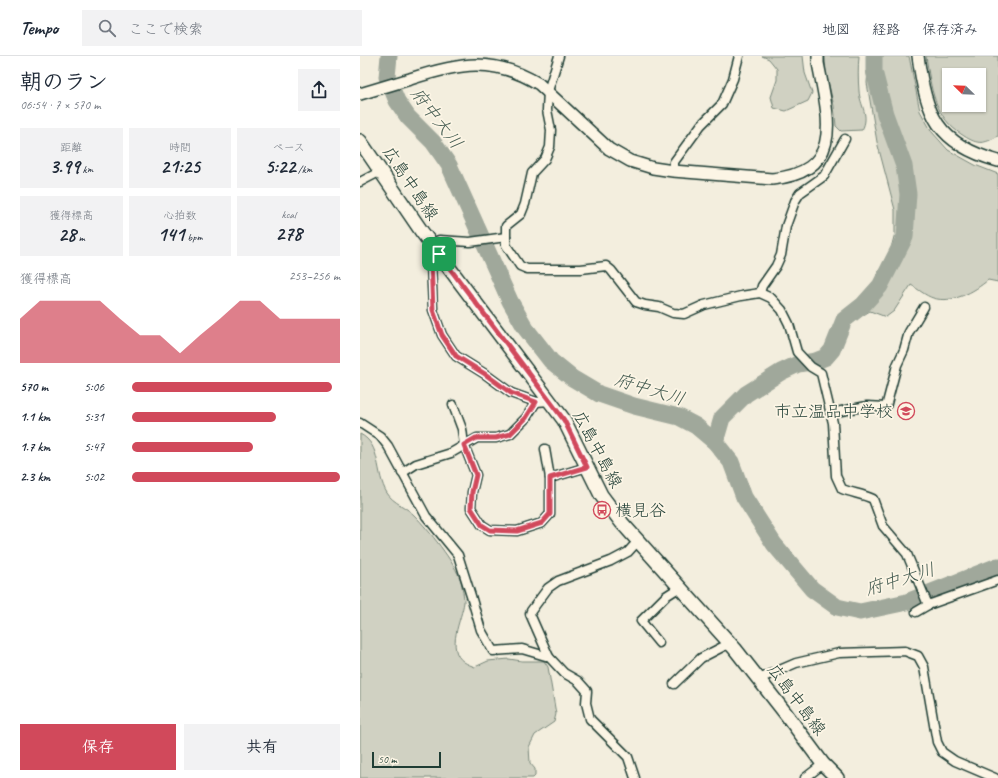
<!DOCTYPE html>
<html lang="ja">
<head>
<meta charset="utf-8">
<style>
	body { margin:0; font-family:Caveat,"Klee One",sans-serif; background:#f2f2f3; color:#1f2937; height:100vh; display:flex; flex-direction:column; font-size:15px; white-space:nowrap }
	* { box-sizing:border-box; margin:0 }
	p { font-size:13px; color:#747a83 }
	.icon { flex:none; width:22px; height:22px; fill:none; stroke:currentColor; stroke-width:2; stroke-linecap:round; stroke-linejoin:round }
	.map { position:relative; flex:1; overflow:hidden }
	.panel { display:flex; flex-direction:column; background:#fff; width:360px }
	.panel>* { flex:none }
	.needle { width:26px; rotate:293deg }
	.buttons { position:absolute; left:582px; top:12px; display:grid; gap:8px }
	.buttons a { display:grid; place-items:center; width:44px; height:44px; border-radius:0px; background:#fff; box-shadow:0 1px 3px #0004; font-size:20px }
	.scale { position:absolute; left:12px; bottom:10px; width:69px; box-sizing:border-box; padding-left:4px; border:2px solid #1f3d34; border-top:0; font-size:11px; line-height:14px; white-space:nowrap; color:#1f3d34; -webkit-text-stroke:3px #fcf5e5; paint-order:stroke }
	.pin { position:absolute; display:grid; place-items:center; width:34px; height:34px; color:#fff; margin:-17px; border-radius:8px; box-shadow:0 2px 6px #0006 }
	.round { display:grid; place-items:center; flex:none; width:42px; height:42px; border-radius:0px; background:#f2f2f3 }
	.summary { display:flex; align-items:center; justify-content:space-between; height:68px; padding:0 20px }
	h1 { font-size:22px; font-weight:700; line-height:30px }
	.stats { display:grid; grid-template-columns:repeat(3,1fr); gap:6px; height:68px; padding:4px 20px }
	.stats div { display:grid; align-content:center; border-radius:0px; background:#f2f2f3; text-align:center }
	.stats b { font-size:20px; font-weight:700 }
	.stats small { font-size:11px; font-weight:400 }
	.stats p { font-size:11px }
	.chart { height:112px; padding:8px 20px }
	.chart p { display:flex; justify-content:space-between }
	.chart svg { width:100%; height:72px; margin-top:4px; fill:#d1495b; opacity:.7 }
	.button { display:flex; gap:8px; margin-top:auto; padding:8px 20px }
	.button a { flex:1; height:46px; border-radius:0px; background:#d1495b; color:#fff; font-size:16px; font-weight:700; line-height:46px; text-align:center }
	.button a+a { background:#f2f2f3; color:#1f2937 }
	ul { padding:0 20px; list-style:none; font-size:13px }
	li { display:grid; grid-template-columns:64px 48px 1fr; align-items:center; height:30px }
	li i { height:10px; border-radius:5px; background:#d1495b }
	header { display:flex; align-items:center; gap:24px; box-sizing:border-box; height:56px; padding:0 20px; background:#fff; border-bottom:1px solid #e0e1e3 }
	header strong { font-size:19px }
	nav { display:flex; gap:22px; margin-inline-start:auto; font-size:14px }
	.search { width:280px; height:36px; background:#f2f2f3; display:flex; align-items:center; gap:10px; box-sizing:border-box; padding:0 14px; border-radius:0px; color:#747a83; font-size:15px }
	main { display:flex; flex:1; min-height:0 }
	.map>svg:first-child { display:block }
	.green { fill:#d0d1c2; stroke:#78877b; fill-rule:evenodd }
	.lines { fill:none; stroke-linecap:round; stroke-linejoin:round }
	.river { stroke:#a0a89b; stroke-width:17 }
	.minor-casing { stroke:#1f3d34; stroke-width:11 }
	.tertiary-casing { stroke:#1f3d34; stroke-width:14 }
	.primary-casing { stroke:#1f3d34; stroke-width:16 }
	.minor { stroke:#fcf5e5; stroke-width:8 }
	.tertiary { stroke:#fcf5e5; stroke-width:11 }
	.primary { stroke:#fcf5e5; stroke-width:13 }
	.route-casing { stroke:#fff; stroke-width:8 }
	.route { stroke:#d1495b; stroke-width:5 }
	.labels { text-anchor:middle; stroke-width:3.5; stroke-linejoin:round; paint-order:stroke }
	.street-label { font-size:17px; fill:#1f3d34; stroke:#fcf5e5 }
	.poi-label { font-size:17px; fill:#1f3d34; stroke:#fcf5e5; text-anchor:end }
	.water-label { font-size:18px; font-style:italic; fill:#465d53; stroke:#fcf5e5 }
</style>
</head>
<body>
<header>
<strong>Tempo</strong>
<div class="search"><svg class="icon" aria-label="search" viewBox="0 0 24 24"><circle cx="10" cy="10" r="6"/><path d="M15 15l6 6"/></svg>ここで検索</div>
<nav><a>地図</a><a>経路</a><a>保存済み</a></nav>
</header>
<main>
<section class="panel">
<div class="summary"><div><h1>朝のラン</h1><p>06:54 · 7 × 570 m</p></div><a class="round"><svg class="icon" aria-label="share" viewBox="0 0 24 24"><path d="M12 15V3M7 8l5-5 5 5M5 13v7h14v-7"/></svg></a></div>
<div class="stats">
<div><p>距離</p><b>3.99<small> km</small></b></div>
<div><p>時間</p><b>21:25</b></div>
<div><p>ペース</p><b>5:22<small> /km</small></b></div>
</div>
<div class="stats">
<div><p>獲得標高</p><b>28<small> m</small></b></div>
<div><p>心拍数</p><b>141<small> bpm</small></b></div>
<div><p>kcal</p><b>278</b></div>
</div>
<div class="chart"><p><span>獲得標高</span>253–256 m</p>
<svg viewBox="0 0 160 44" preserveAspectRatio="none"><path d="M0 44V17L10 6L20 6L30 6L40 6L50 17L60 27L70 27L80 38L90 27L100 17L110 6L120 6L130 17L140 17L150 17L160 17V44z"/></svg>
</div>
<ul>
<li><b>570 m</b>5:06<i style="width:96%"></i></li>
<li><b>1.1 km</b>5:31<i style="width:69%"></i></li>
<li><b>1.7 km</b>5:47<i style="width:58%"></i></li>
<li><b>2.3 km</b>5:02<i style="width:100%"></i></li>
</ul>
<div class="button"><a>保存</a><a>共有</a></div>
</section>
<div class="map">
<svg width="638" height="722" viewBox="0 0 638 722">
	<rect width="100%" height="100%" fill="#f3eede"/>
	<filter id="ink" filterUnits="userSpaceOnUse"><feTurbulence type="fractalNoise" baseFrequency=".025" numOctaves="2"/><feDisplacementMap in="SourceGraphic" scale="8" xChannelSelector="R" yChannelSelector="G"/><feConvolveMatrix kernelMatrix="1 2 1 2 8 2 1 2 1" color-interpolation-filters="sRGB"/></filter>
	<g filter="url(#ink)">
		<g class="green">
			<polygon points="402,0 443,0 445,17 452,37 448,45 426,55 414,52 411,41 417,24 417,13 409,3"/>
			<path d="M465,0H499C498,11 498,23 499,35C500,50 510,59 502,74L481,75L476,70L474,50L466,17Z"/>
			<path d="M509,0H549L560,55L572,76L588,94L615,109L638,118V226L628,224C614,236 592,248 573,242C566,240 558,233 551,229L534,255L526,261L510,255L500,261L495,256L502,242L517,228L530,196L535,177V154L517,86L507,27Z"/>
			<path d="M566,0H638V80C624,88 618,89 604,80C574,62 571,32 566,0ZM589,19H619V49H589Z"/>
			<path d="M0,378C22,389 15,418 27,437C33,447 47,451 55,460C68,473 95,507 101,525C102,530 104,540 104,546C102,563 85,593 104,606C107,608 112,610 115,611L128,605L149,603L162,605H184L188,611L196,658L194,666L175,679L169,691L170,707L175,713V720L173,722H0Z"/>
		</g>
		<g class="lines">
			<g class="river">
				<polyline points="29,0 27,21 37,45 48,61 73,86 89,109 150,245 166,273 191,305 212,322 239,338 274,350 319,361 336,370 355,386 371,406 384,441 414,488 452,533 477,551 500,556 547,546 638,510"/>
				<polyline points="355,386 362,362 386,338 421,316 438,308 456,305 466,301 472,294 484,264 503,249 520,230 545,181 548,138 544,110 525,58 514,15 514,0"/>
			</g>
			<g class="minor-casing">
				<g id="minor">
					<path d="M199,0L188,35L187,54L191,74L190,91L185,103L172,117L165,148L161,158L146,170V189L160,210L167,213H221L246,210L251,214L276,246L285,249L299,251L313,257L324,258L344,249L381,240L400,237L411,242L422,254L429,268L437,296L451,311L461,317L473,367L476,420L482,433C492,437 503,438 513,443L523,470L547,498L568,549"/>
					<polyline points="313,115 314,106 341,69 362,48 373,23 379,0"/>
					<polyline points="0,126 21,115"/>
					<polyline points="71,188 79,184 110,186 146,181"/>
					<polyline points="79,198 71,206 73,254 82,279 96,300 125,318 151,337 176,346 190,345"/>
					<polyline points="400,237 402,230 416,210 421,199 426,170 435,145 440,137 464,120 485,83"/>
					<polyline points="93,349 102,373 104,389 116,419 112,436 111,452 122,469 130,474 157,475 182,467 190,458 190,422 185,393"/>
					<polyline points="471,357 507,350 526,351 537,309 544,294 549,276 564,251"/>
					<polyline points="0,367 20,380 28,390 66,460 98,499 111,540 121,574 133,595 162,593 189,601 204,617 218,625 227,635 226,647 230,663 268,701 275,722"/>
					<polyline points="42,417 56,408 91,397 117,382 136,382 150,378 166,362 176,346"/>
					<polyline points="190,422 227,411"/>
					<polyline points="556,556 568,549 638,524"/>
					<polyline points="299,587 281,565 306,540 320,531"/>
					<polyline points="189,601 170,558 171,555 188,532 198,525 251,505 268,496 278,485"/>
					<polyline points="399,623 436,607 479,597 545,595 558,600 564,611 577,686 582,696 595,705 635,722"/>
					<polyline points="314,628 341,602 370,587"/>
					<polyline points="445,722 463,708"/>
				</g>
			</g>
			<g class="tertiary-casing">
				<g id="tertiary">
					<path d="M558,0C566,59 577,88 638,105"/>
					<path d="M0,38C17,33 33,28 50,23C99,7 133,0 179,28L249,93L270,105L293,112L313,115L412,123C486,116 468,60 458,7V0"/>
				</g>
			</g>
			<g class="primary-casing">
				<polyline id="primary" points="0,85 62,176 204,364 241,439 262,467 375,593 426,658 463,708 477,722"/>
			</g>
			<use href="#minor" class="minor"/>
			<use href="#tertiary" class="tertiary"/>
			<use href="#primary" class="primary"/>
		</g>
	</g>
	<g class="lines" filter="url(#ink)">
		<g class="route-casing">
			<polygon id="route" points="79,198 204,364 227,411 190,422 190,458 182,467 157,475 130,474 122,469 111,452 112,436 116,419 104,389 116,382 136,382 150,378 166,362 176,346 151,337 125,318 96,300 82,279 73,254 71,206"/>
		</g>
		<use href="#route" class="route"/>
	</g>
	<defs>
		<g id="school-ring" transform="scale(0.9)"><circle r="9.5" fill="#fcf5e5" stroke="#d1495b" stroke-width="1.5"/><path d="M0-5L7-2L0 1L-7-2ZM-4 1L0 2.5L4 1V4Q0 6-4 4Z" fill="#d1495b"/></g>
		<g id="bus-ring" transform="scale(0.9)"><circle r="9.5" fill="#fcf5e5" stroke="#d1495b" stroke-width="1.5"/><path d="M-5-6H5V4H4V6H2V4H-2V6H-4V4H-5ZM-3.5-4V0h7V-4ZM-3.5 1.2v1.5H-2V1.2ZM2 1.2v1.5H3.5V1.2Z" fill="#d1495b"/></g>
	</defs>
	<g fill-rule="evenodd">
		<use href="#school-ring" x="546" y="355"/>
		<use href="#bus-ring" x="242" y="454"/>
	</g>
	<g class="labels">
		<g class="street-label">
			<text transform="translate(51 127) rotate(56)" y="6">広島中島線</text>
			<text transform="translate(238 393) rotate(62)" y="6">広島中島線</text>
			<text transform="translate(437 643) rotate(53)" y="6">広島中島線</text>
		</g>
		<g class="poi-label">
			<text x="533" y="361">市立温品中学校</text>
			<text x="255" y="460" text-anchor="start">横見谷</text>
		</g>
		<g class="water-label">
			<text transform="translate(77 62) rotate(52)" y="6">府中大川</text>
			<text transform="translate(290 333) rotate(17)" y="6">府中大川</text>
			<text transform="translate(540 523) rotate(-17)" y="6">府中大川</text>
		</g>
	</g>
</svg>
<div class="buttons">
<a><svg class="needle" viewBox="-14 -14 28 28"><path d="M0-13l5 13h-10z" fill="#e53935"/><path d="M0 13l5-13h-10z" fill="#747a83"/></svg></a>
</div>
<div class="scale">50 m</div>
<div class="pin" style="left:79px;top:198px;background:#1e9e55"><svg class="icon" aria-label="arrive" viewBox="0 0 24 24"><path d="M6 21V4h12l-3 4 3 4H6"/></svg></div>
</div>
</main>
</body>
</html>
